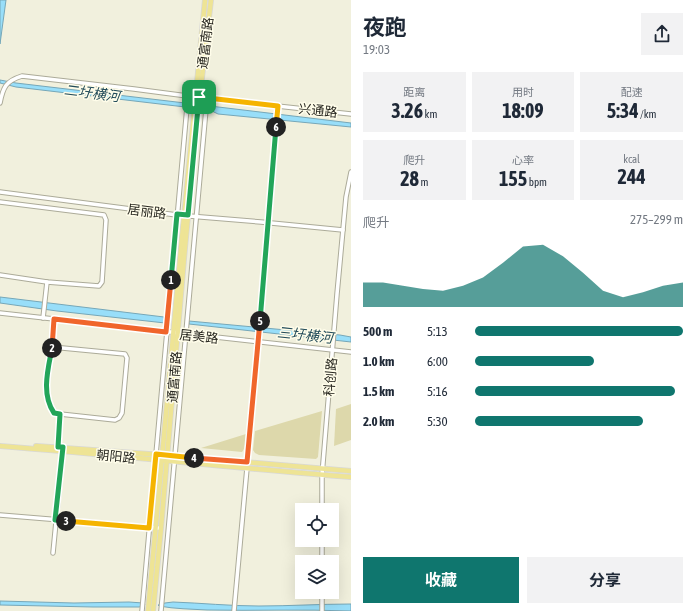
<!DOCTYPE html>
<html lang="zh">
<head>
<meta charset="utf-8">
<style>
	body { margin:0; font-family:"Asap Condensed","Noto Sans SC",sans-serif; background:#f2f2f3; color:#1f2937; height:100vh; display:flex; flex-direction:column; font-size:15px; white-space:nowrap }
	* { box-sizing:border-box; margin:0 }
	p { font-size:13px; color:#747a83 }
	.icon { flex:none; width:22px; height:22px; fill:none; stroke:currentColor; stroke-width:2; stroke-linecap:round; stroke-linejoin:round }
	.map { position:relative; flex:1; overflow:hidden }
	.sheet { display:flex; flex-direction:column; background:#fff; width:344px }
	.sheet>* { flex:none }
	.buttons { position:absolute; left:295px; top:503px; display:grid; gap:8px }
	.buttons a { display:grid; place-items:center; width:44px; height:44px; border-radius:0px; background:#fff; box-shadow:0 4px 16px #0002; font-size:20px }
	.pin { position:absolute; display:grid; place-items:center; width:34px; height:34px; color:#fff; margin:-17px; border-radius:8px; box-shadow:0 2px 6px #0006 }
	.km { position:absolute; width:20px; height:20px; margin:-10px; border-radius:50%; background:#222; color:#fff; font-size:11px; line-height:20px; text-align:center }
	.round { display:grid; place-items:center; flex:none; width:42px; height:42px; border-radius:0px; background:#f2f2f3 }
	.overview { display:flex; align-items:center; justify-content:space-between; height:68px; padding:0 12px }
	h1 { font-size:22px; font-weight:700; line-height:30px }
	.metrics { display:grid; grid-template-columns:repeat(3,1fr); gap:6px; height:68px; padding:4px 12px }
	.metrics div { display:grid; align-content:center; border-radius:0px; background:#f2f2f3; text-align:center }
	.metrics b { font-size:20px; font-weight:700 }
	.metrics small { font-size:11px; font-weight:400 }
	.metrics p { font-size:11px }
	.chart { height:112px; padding:8px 12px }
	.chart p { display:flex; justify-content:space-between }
	.chart svg { width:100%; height:72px; margin-top:4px; fill:#0f766e; opacity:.7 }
	.primary-button { display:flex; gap:8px; margin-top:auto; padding:8px 12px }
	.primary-button a { flex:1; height:46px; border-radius:0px; background:#0f766e; color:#fff; font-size:16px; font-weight:700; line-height:46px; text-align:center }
	.primary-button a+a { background:#f2f2f3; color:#1f2937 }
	ul { padding:0 12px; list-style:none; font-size:13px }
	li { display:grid; grid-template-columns:64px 48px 1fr; align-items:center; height:30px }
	li i { height:10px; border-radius:5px; background:#0f766e }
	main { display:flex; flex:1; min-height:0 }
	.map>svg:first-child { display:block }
	.green { fill:#ddd8ab }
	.water { fill:#98def9; stroke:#76a7b8 }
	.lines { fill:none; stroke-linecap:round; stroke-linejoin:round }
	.minor-casing { stroke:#acab99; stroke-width:5.5 }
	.major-casing { stroke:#d8d8d7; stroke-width:6 }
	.minor { stroke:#fff; stroke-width:3.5 }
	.major { stroke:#eee495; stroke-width:4.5 }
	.split-1-casing { stroke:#fff; stroke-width:8 }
	.split-2-casing { stroke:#fff; stroke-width:8 }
	.split-3-casing { stroke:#fff; stroke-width:8 }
	.split-4-casing { stroke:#fff; stroke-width:8 }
	.split-5-casing { stroke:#fff; stroke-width:8 }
	.split-6-casing { stroke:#fff; stroke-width:8 }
	.split-7-casing { stroke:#fff; stroke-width:8 }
	.split-1 { stroke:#22a559; stroke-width:5 }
	.split-2 { stroke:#f0652b; stroke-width:5 }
	.split-3 { stroke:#22a559; stroke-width:5 }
	.split-4 { stroke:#f5b400; stroke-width:5 }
	.split-5 { stroke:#f0652b; stroke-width:5 }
	.split-6 { stroke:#22a559; stroke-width:5 }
	.split-7 { stroke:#f5b400; stroke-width:5 }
	.labels { text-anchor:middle; stroke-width:3; stroke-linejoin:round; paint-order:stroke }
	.street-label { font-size:13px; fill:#282720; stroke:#fffdea }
	.water-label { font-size:14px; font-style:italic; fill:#234c5a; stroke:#fffdea }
</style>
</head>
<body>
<main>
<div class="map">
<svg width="351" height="611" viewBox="0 0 351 611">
	<rect width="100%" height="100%" fill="#f1f0dd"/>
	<g class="green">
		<polygon points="351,404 351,440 334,446 336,409"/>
		<polygon points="322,411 318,457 316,459 259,455 255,453 253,450 255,431"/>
		<path d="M246,434C245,440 246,448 242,452L201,448Z"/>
	</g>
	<g class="water">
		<polygon points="0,0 6,0 0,44"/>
		<polygon points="0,80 16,83 185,103 185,107 16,87 0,83"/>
		<polygon points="210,106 351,123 351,127 218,114 208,109 208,107"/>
		<polygon points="0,297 164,317 165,323 57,311 0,303"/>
		<polygon points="189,321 340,335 351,337 351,342 189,324"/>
		<polygon points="0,601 74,603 129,602 143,603 145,604 144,606 139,607 93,607 0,605"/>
		<path d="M173,602C201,603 230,606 259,606C290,606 320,604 351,604V611C303,609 255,611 207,610C191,609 175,609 159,606L158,605L165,603Z"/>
	</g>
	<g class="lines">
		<g class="minor-casing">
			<g id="minor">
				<path d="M0,103C3,87 6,81 22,76L134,89L195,97L351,114"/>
				<polyline points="0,192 177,215 261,222 343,230"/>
				<polyline points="0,202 104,215 106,220 102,282 99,286 47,282 0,275"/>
				<polyline points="0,313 351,352"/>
				<polyline points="43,318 47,282"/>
				<path d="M52,347L125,354L127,358L122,413L119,418L115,420L60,414L54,413C41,394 49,369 52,348C53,339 53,329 54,319"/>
				<polyline points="58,449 60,414"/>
				<polyline points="247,462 268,223 278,106"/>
				<polyline points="322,510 322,475 337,294 346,197 351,172"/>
				<polyline points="0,515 158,528"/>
				<polyline points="322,540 322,562"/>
				<polyline points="53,553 63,449"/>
				<polyline points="322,592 322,611"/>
				<polyline points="142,611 188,96"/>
				<polyline points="161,611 207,98"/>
				<polyline points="234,611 247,468"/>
			</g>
		</g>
		<g class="major-casing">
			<g id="major">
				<path d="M0,446C117,455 234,468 351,477"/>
				<polyline points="36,446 163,455 351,471"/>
				<polyline points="148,611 182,238 205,0"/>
				<polyline points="153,611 161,528 185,247 199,103 211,0"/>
			</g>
		</g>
		<use href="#minor" class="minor"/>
		<use href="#major" class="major"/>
	</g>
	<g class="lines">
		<g class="split-1-casing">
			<polyline id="split-1" points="171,280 177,214 188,215 199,97"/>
		</g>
		<g class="split-2-casing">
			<polyline id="split-2" points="52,348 54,319 166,332 171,280"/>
		</g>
		<g class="split-3-casing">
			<path id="split-3" d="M52,348C48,369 41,394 54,413L60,414L58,447H63L55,520L66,521"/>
		</g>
		<g class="split-4-casing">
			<polyline id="split-4" points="66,521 149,528 156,454 194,458"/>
		</g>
		<g class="split-5-casing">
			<polyline id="split-5" points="194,458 247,462 260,321"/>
		</g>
		<g class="split-6-casing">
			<polyline id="split-6" points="260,321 276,127"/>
		</g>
		<g class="split-7-casing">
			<polyline id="split-7" points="199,97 278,106 276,127"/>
		</g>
		<use href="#split-1" class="split-1"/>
		<use href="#split-2" class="split-2"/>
		<use href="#split-3" class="split-3"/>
		<use href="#split-4" class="split-4"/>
		<use href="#split-5" class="split-5"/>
		<use href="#split-6" class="split-6"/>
		<use href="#split-7" class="split-7"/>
	</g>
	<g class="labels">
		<g class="street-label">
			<text transform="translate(205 43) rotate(-83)" y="5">通富南路</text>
			<text transform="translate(318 110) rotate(6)" y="5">兴通路</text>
			<text transform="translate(147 211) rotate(7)" y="5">居丽路</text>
			<text transform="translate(199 336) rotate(6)" y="5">居美路</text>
			<text transform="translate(174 377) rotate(-85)" y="5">通富南路</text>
			<text transform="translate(330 377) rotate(-85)" y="5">科创路</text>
			<text transform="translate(116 456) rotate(6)" y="5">朝阳路</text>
		</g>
		<g class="water-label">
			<text transform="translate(92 93) rotate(7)" y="5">二圩横河</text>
			<text transform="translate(305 335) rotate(6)" y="5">三圩横河</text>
		</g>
	</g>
</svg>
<div class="buttons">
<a><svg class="icon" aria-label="locate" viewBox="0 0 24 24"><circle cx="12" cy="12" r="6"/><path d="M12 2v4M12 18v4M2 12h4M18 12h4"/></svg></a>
<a><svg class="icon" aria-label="layers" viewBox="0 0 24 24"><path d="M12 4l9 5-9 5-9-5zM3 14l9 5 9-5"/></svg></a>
</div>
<div class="pin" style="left:199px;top:97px;background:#1e9e55"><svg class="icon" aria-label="arrive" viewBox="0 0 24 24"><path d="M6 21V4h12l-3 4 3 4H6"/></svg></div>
<b class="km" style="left:171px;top:280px">1</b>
<b class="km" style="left:52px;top:348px">2</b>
<b class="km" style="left:66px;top:521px">3</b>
<b class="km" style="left:194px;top:458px">4</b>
<b class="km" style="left:260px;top:321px">5</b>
<b class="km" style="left:276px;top:127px">6</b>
</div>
<section class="sheet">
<div class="overview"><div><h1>夜跑</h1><p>19:03</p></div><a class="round"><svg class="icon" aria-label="share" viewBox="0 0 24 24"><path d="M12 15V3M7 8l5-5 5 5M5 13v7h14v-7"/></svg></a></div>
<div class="metrics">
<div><p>距离</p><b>3.26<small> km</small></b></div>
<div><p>用时</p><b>18:09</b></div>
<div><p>配速</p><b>5:34<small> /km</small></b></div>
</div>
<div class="metrics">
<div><p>爬升</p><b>28<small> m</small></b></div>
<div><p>心率</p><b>155<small> bpm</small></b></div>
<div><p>kcal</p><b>244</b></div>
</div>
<div class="chart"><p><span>爬升</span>275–299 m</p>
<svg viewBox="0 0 160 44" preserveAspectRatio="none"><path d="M0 44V29L10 29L20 31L30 33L40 34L50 31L60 26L70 17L80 7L90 6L100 13L110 23L120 34L130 38L140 35L150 31L160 29V44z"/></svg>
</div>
<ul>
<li><b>500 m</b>5:13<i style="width:100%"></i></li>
<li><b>1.0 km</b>6:00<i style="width:57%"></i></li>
<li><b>1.5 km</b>5:16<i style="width:96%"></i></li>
<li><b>2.0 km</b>5:30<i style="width:81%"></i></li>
</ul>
<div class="primary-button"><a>收藏</a><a>分享</a></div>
</section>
</main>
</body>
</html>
